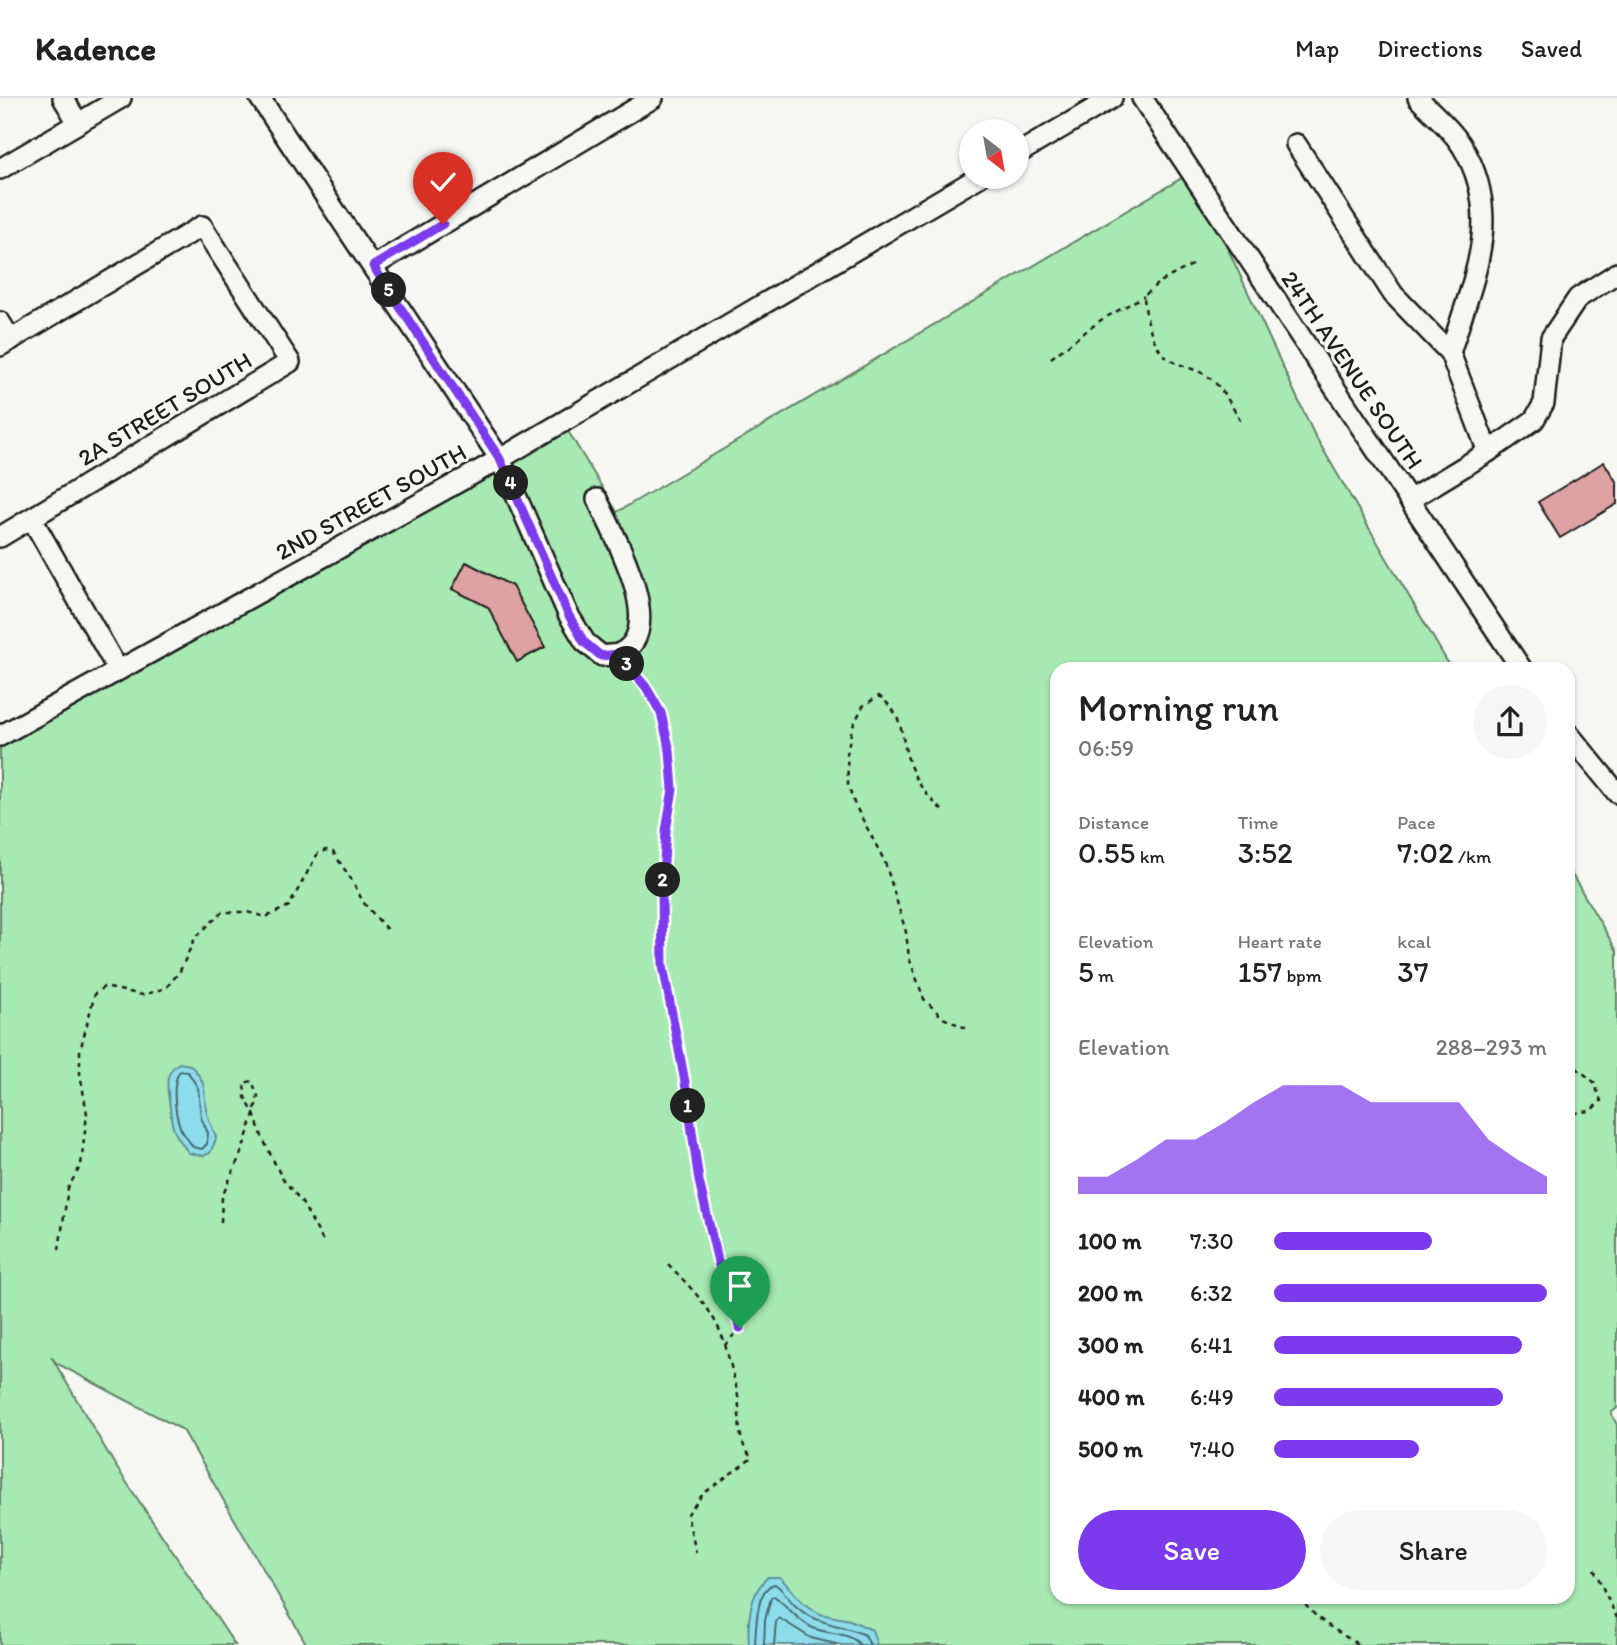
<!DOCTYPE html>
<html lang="en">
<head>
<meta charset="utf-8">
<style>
	body { margin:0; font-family:Itim,sans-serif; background:#f6f6f6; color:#222; height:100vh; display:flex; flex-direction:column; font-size:26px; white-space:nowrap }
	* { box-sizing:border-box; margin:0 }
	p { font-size:23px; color:#767676 }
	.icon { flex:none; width:38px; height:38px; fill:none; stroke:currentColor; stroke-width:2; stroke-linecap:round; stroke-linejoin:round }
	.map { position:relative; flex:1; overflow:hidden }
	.drawer { position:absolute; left:1050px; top:564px; width:525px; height:942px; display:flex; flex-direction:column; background:#fff; border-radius:21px; box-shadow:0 2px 5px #0004 }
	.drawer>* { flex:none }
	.needle { width:46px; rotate:149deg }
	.controls { position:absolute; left:959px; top:21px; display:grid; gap:14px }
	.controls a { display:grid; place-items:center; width:70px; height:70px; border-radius:50%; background:#fff; box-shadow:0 2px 5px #0004; font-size:35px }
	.pin { position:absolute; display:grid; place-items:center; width:60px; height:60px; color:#fff; margin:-72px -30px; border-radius:50% 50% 50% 0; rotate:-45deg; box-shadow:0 0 7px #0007 }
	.pin .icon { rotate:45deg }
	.km { position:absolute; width:35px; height:35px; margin:-18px; border-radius:50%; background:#222; color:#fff; font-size:19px; line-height:35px; text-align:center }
	.round { display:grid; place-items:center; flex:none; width:74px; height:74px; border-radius:37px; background:#f6f6f6 }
	.summary { display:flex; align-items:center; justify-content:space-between; height:119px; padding:0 28px }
	h1 { font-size:38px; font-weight:600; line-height:52px }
	.metrics { display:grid; grid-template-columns:repeat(3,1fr); gap:10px; height:119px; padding:7px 28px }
	.metrics div { display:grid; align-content:center }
	.metrics b { font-size:30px; font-weight:600 }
	.metrics small { font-size:19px; font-weight:400 }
	.metrics p { font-size:19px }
	.chart { height:196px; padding:14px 28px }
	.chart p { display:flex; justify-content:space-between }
	.chart svg { width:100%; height:126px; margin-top:7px; fill:#7c3aed; opacity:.7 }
	.cta { display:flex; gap:14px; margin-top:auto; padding:14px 28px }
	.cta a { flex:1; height:80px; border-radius:42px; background:#7c3aed; color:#fff; font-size:28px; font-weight:600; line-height:80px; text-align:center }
	.cta a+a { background:#f6f6f6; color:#222 }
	ul { padding:0 28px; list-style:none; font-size:23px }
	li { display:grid; grid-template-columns:112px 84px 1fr; align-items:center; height:52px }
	li i { height:18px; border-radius:9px; background:#7c3aed }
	header { display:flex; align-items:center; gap:42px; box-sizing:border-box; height:98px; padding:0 35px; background:#fff; border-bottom:2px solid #e0e0e0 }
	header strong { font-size:33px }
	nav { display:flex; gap:38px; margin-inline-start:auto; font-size:24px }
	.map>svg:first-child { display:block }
	.green { fill:#a7e9b2; stroke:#628267; stroke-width:2 }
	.water { fill:#8ddceb; stroke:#608f98; stroke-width:2 }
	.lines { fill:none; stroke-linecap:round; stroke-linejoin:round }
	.shore { stroke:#49696f; stroke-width:2 }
	.building { fill:#dda2a1; stroke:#1c1c1c; stroke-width:2 }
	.minor-casing { stroke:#1c1c1c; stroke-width:24 }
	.path { stroke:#1c1c1c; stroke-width:2.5; stroke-dasharray:5 5; stroke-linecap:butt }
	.minor { stroke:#f6f6f2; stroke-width:19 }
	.route-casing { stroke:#fff; stroke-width:14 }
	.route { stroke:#7c3aed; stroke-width:9 }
	.labels { text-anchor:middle; stroke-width:6; stroke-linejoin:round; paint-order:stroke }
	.street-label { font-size:24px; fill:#1c1c1c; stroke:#f6f6f2 }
</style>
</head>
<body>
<header>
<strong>Kadence</strong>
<nav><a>Map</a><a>Directions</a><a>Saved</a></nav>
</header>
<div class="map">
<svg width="1617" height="1547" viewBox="0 0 1617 1547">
	<rect width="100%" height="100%" fill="#f6f6f2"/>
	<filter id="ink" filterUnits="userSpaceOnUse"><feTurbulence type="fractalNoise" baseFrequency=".0143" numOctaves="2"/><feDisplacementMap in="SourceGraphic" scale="14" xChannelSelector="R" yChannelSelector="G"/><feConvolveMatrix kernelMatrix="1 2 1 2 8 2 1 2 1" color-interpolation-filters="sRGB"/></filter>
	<g filter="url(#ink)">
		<polygon class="green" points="1192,74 1314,336 1451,570 1057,570 1057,1498 1568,1498 1568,770 1617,853 1617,1310 1611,1315 1617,1327 1617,1547 307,1547 183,1332 56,1265 51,1258 115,1367 235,1547 0,1547 0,637 562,323 617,414"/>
		<g class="water">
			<path d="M179,965L190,967C211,987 201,996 208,1019C210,1027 215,1032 216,1041L210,1055L203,1058L189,1055C183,1047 177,1040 174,1032C171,1025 171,1017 170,1010C168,993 162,975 179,965Z"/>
			<path d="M768,1479H780L803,1505L820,1516L850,1522L872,1532L877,1547H749C747,1524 750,1494 768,1479Z"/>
		</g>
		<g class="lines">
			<g class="shore">
				<path d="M180,973L188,974L198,990L201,1020L208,1035L207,1046L202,1051L193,1049C188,1042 183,1036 180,1029C175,1016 171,983 180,973Z"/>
				<path d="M755,1547C756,1530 756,1489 775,1486C784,1492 789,1503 798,1510C816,1526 843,1527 865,1537L870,1547"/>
				<path d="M764,1547L765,1522L771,1500L774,1498C788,1508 796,1522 813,1530C828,1537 849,1533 860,1547"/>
				<polyline points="774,1547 776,1524 779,1520 811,1540 840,1547"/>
			</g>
		</g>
		<g class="building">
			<polygon points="1604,364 1617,385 1617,406 1560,440 1538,404"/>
			<polygon points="466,464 512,488 545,549 517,564 488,509 452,491"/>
		</g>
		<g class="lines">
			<g class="minor-casing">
				<g id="minor">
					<polyline points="63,0 78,25"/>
					<path d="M260,0L500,361L568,516L585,544L602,558C606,557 614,557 618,556C671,535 612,434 597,401"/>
					<polyline points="1142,0 1521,570"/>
					<path d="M1418,0C1432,15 1451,30 1462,48C1505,118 1472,184 1450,255"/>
					<polyline points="1296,46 1393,196 1450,255 1488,354"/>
					<polyline points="1017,56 1112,0"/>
					<polyline points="0,71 121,0"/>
					<polyline points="373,168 653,0"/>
					<polyline points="0,224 11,242"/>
					<polyline points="0,248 202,128 290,264 0,439"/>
					<polyline points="1409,402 1488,354 1534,322 1544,305 1551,240 1578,200 1617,175"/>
					<polyline points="32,421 118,572"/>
					<polyline points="1568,635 1617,695"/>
					<polyline points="0,638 500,361 979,79"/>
				</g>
			</g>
			<g class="path">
				<path d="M1192,167L1158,185L1144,198C1145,217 1151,245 1166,259C1174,267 1197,270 1210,280C1223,291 1233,310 1241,324"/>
				<polyline points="1051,260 1101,222 1144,198"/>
				<polyline points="629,569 646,589 661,615 670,653 673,691 666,733 662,794 663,868 685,984 699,1083 718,1164 740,1230 725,1247"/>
				<path d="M942,712C928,699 917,686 910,667C900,640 906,618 879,598L863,608L852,630L847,656L848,686L854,705L885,764L906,834L909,860L924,901L943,920L966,930"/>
				<polyline points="1568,963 1594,984 1601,1003 1590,1013 1574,1015 1568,1011"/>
				<polyline points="221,1124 222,1099 242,1053 254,1016 245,999 244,985 252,983 258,998 254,1016 263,1041 282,1080 301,1103 323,1143"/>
				<polyline points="59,1152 68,1090 81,1067 87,1016 80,975 80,953 95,895 104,889 143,897 166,890 180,873 195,840 222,814 247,814 266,819 289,808 318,755 326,752 333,754 353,784 363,804 388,833"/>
				<path d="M668,1166C693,1192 716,1214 726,1250C730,1265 735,1282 738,1298C741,1319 735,1342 752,1360L703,1396L687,1417L696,1454"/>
				<polyline points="1594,1471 1617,1520"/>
				<path d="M1300,1498C1311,1520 1339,1534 1359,1547"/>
			</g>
			<use href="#minor" class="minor"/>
		</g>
	</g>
	<g class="lines" filter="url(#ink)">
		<g class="route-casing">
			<polyline id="route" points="443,126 373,168 500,361 568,516 584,544 601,558 618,556 646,589 661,615 670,653 673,691 666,733 662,794 663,868 685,984 699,1083 718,1164 740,1230"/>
		</g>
		<use href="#route" class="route"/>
	</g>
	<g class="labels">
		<g class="street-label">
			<text transform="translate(1352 272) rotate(56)" y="8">24TH AVENUE SOUTH</text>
			<text transform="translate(165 311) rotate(-31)" y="8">2A STREET SOUTH</text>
			<text transform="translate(371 404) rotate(-29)" y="8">2ND STREET SOUTH</text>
		</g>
	</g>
</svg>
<div class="controls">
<a><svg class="needle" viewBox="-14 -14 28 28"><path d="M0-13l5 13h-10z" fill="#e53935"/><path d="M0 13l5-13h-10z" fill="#767676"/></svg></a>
</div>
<div class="pin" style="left:740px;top:1230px;background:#1e9e55"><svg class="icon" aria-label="arrive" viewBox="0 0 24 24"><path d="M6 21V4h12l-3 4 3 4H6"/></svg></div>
<div class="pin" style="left:443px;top:126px;background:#d93025"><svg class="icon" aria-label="check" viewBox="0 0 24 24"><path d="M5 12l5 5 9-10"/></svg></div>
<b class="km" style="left:688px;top:1008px">1</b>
<b class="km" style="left:663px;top:782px">2</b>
<b class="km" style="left:627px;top:566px">3</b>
<b class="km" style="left:511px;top:385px">4</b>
<b class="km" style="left:389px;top:192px">5</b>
<section class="drawer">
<div class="summary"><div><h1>Morning run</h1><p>06:59</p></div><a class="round"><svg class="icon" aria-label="share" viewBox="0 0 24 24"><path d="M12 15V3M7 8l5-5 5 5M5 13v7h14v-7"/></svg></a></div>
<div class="metrics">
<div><p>Distance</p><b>0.55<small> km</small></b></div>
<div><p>Time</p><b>3:52</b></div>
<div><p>Pace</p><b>7:02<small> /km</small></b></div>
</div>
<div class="metrics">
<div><p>Elevation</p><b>5<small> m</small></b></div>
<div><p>Heart rate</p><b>157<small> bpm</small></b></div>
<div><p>kcal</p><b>37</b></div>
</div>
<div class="chart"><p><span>Elevation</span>288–293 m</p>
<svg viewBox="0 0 160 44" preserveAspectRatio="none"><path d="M0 44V38L10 38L20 32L30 25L40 25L50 19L60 12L70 6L80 6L90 6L100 12L110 12L120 12L130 12L140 25L150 32L160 38V44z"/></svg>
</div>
<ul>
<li><b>100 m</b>7:30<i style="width:58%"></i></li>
<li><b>200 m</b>6:32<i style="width:100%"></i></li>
<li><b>300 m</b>6:41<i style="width:91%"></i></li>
<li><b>400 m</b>6:49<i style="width:84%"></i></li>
<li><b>500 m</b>7:40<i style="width:53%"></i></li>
</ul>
<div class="cta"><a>Save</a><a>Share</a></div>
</section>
</div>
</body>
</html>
